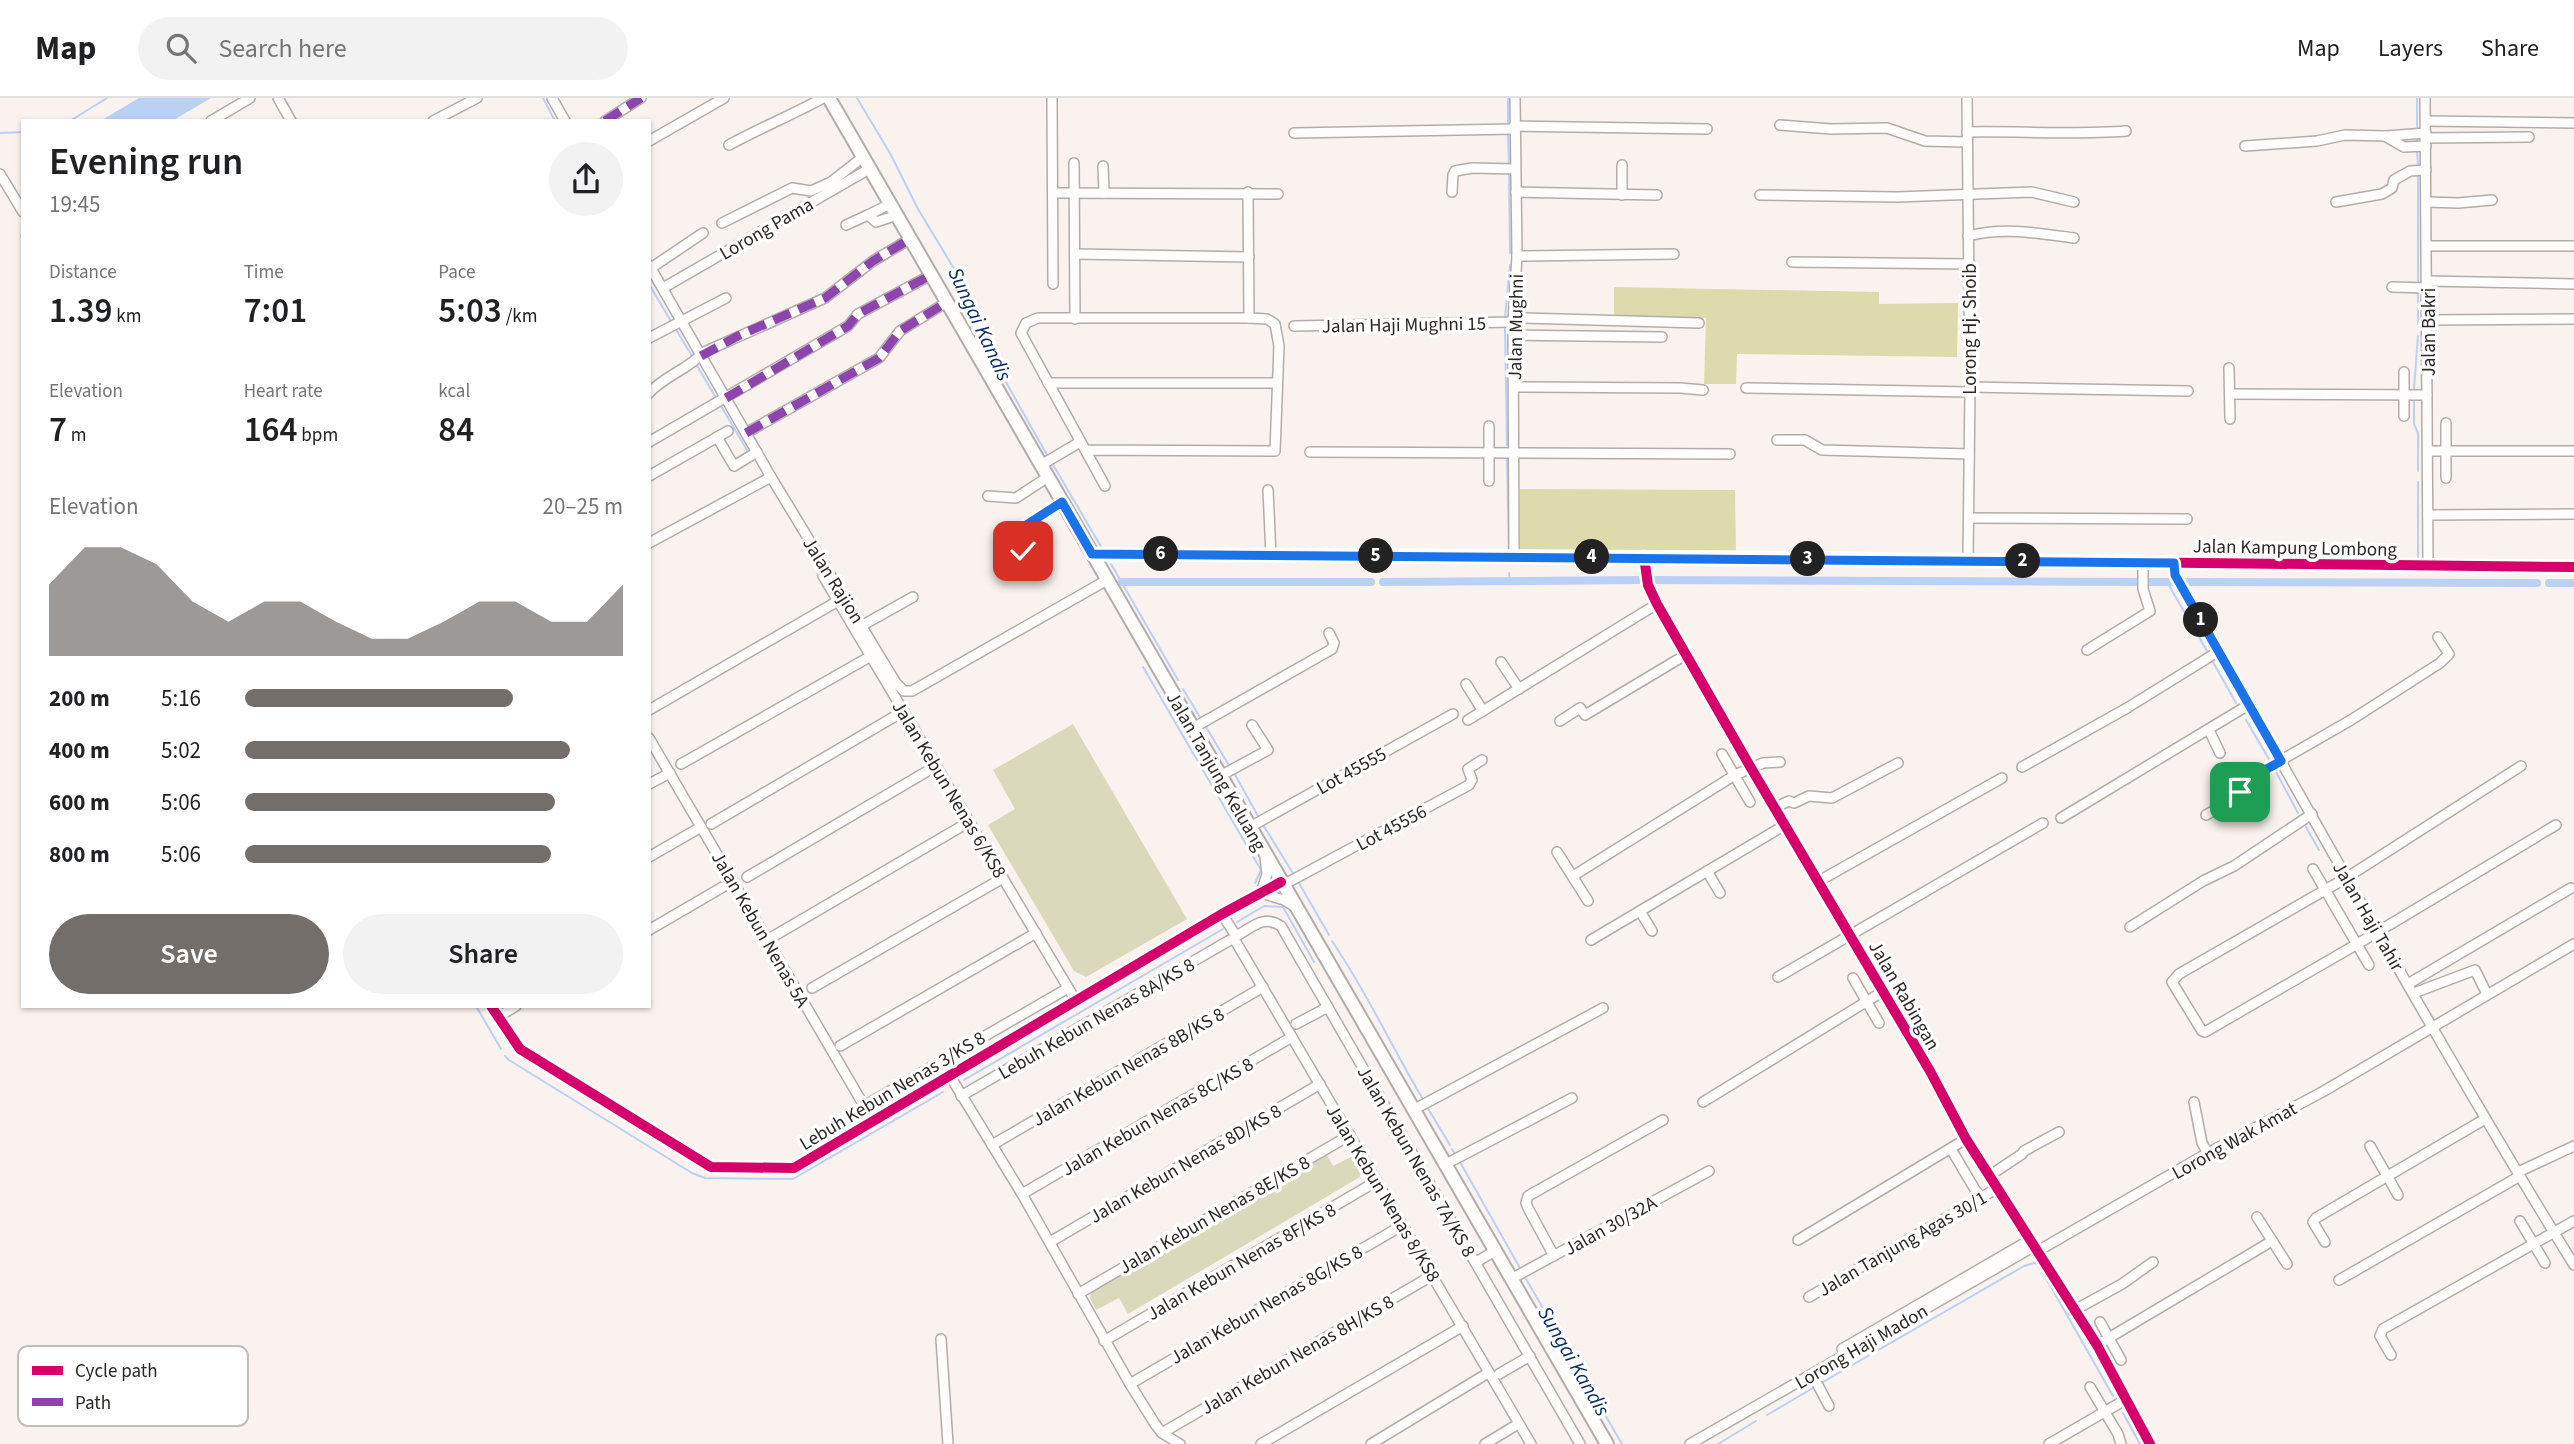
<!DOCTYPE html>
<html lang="en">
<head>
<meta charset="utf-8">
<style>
	body { margin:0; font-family:"Source Sans 3",sans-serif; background:#f2f2f2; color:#202124; height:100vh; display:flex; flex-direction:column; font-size:26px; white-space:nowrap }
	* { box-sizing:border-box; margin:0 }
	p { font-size:23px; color:#757577 }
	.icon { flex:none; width:38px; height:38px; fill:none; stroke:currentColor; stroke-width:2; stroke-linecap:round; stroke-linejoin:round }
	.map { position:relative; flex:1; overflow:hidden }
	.panel { position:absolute; left:21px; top:21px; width:630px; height:889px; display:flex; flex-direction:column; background:#fff; border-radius:0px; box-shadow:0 2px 5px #0004 }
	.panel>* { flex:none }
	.pin { position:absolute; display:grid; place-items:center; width:60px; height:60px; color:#fff; margin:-30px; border-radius:14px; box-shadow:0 4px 10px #0006 }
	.km { position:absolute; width:35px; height:35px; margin:-18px; border-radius:50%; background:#222; color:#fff; font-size:19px; line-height:35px; text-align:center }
	.round { display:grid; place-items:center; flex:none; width:74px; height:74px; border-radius:37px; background:#f2f2f2 }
	.summary { display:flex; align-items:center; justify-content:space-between; height:119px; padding:0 28px }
	h1 { font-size:38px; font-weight:600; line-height:52px }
	.stats { display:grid; grid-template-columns:repeat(3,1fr); gap:10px; height:119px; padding:7px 28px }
	.stats div { display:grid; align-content:center }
	.stats b { font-size:35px; font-weight:600 }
	.stats small { font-size:19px; font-weight:400 }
	.stats p { font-size:19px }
	.chart { height:196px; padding:14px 28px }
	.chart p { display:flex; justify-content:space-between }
	.chart svg { width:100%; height:126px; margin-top:7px; fill:#746e6b; opacity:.7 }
	.action { display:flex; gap:14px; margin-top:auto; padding:14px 28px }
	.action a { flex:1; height:80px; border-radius:42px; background:#746e6b; color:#fff; font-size:28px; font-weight:600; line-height:80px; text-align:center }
	.action a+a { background:#f2f2f2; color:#202124 }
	ul { padding:0 28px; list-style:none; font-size:23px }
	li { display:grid; grid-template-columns:112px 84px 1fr; align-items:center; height:52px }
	li i { height:18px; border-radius:9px; background:#746e6b }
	header { display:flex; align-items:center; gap:42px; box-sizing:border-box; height:98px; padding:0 35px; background:#fff; border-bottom:2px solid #e0e0e0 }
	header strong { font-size:33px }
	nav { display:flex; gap:38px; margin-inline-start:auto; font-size:24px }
	.search { width:490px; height:63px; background:#f2f2f2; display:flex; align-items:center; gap:18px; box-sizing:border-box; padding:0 24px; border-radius:38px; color:#757577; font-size:26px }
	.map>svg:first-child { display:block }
	.green { fill:#dbd9bb }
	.forest { fill:#dddbab }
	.water { fill:#bbd0f5 }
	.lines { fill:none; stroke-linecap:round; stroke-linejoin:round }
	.stream { stroke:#bbd0f5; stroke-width:2 }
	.canal { stroke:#bbd0f5; stroke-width:8 }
	.minor-casing { stroke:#b2adaa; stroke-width:12 }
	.major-casing { stroke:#b2adaa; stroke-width:16 }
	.minor { stroke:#fefdfc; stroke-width:9 }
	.major { stroke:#fefdfc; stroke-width:12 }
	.quiet { stroke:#8e44ad; stroke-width:9; stroke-dasharray:18 9; stroke-linecap:butt }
	.cycleway-casing { stroke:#fff; stroke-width:15 }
	.cycleway { stroke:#d6006c; stroke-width:10 }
	.route-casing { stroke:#fff; stroke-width:14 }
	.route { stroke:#1a73e8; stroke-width:9 }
	.labels { text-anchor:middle; stroke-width:7; stroke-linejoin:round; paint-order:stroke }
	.street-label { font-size:19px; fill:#2c2724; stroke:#fff }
	.water-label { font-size:21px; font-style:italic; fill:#082d67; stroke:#fff }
	.key { fill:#fff; stroke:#c0bebd; stroke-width:2 }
	.key-label { font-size:19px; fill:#2c2724 }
</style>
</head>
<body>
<header>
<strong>Map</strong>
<div class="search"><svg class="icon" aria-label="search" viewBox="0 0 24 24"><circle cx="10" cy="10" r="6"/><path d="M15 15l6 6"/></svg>Search here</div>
<nav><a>Map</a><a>Layers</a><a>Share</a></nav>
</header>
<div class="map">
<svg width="2574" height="1346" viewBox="0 0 2574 1346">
	<rect width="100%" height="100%" fill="#f9f2ee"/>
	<g class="green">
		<polygon points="1073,626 1187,821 1086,879 1074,873 988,727 1015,711 993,672"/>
		<polygon points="1326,1055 1333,1068 1353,1058 1361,1072 1360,1079 1128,1216 1119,1200 1096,1212 1090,1200 1091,1192"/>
	</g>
	<g class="forest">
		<polygon points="1614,189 1879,194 1879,206 1958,205 1957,259 1737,256 1736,286 1704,286 1706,220 1614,218"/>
		<polygon points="1520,391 1735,392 1736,453 1520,452"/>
	</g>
	<polygon class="water" points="139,0 211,0 172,23 100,23"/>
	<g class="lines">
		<g class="stream">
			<polyline points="284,0 297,23"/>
			<polyline points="543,0 555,23"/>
			<polyline points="857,0 891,57 918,111 962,184 973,218 989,254 1047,357"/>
			<polyline points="2417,0 2417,29"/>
			<polyline points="70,23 107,0"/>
			<polyline points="1508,24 1508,0"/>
			<polyline points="0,35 23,34"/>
			<polyline points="1508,36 1509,65"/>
			<polyline points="2417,41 2417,43"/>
			<polyline points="2417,54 2418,67"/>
			<polyline points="1509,75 1510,155"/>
			<polyline points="2418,78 2418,183"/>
			<polyline points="21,137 23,146"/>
			<polyline points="649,186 672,225"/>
			<polyline points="2418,196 2418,226"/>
			<polyline points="1505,220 1510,167"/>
			<polyline points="1505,229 1507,347"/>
			<polyline points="675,230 692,258"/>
			<polyline points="696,266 716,300"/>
			<polyline points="2414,291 2418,238"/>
			<polyline points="2414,303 2414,326 2418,335 2418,373"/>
			<polyline points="721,308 747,352"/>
			<polyline points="1507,361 1509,453"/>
			<polyline points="1052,365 1103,452"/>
			<polyline points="2418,384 2418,463"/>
			<polyline points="1111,466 1178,582"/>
			<polyline points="1509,475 1510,483"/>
			<polyline points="2167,484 2207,553"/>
			<polyline points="2213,564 2236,605"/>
			<polyline points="1143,569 1261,772 1255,785"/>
			<polyline points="1183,591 1201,621"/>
			<polyline points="2246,622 2270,663"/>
			<polyline points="1206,629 1230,669"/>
			<polyline points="1233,673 1258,718"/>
			<polyline points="2276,674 2298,715"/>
			<polyline points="1262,725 1294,777"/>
			<polyline points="2306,729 2319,752"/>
			<polyline points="1299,785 1329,837"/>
			<polyline points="1237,824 1264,808 1283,809 1314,864"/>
			<path d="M1332,843C1367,894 1392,950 1424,1003"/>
			<polyline points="476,908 501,951"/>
			<polyline points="505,958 509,962 692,1075 705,1080 793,1081 943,994"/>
			<polyline points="964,982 1223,831"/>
			<polyline points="1427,1009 1450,1047"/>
			<polyline points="1452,1051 1456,1058"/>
			<polyline points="1460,1064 1520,1170"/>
			<polyline points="1526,1181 1622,1346"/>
			<polyline points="1823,1284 2024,1168 2034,1165 2038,1166 2113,1298"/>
			<polyline points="2123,1315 2140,1346"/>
			<polyline points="1767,1317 1813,1290"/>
			<polyline points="1718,1346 1756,1323"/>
		</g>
		<g class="canal">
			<polyline points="1653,482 2137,484"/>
			<polyline points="1122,484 1371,484"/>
			<polyline points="1383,484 1639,482"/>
			<polyline points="2149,484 2171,484"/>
			<polyline points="2185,484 2537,485"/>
			<polyline points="2549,485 2574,485"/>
		</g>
		<g class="minor-casing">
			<g id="minor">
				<polyline points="278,0 291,23"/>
				<polyline points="552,0 565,23"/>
				<polyline points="1052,0 1053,186"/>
				<polyline points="1967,0 1970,289 1968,462"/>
				<polyline points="2425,0 2428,468"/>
				<polyline points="211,23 250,0"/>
				<polyline points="433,23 477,0"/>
				<polyline points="605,23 641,0"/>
				<polyline points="2426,23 2574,25"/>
				<polyline points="1780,27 1831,31 1887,30 1925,43 1966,44"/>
				<polyline points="1514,28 1707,31"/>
				<path d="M1967,34C2020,33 2073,37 2126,33"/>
				<polyline points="1294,35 1514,31"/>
				<polyline points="2385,38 2404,49 2426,48"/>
				<polyline points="2425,40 2529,39"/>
				<polyline points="649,43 724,0"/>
				<path d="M729,47C760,30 792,17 823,0"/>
				<polyline points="2245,48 2317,43 2345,37 2386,38 2426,35"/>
				<polyline points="1074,65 1075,221"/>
				<polyline points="1622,67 1622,97"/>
				<polyline points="1103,68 1104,95"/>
				<polyline points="0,76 23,114"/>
				<polyline points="1248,94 1249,220"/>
				<polyline points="1452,94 1453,77 1455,73 1472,70 1515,71"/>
				<polyline points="1516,94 1657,97"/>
				<polyline points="1053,95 1278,96"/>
				<polyline points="1760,97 1897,99 2032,94 2074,104"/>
				<polyline points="2336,104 2382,96 2392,90 2394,82 2410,73 2426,72"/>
				<polyline points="2427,104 2458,105 2492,102"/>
				<polyline points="890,106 868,117 876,124 897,117"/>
				<polyline points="722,125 792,90 811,93 831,84 863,59"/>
				<polyline points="846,127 868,117"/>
				<path d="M1968,138C2004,129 2038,135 2074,140"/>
				<polyline points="2427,148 2574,148"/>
				<polyline points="1075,156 1249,159"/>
				<polyline points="1517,158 1674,156"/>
				<polyline points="1792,164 1970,166"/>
				<polyline points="649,167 771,379 896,585 904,593 912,593 1107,482"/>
				<polyline points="651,170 703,135"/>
				<polyline points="2428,183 2574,186"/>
				<polyline points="2392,189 2428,190"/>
				<polyline points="663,190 869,71"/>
				<polyline points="2427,222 2574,221"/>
				<polyline points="1294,228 1513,224 1523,220 1699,225"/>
				<polyline points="1514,237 1662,239"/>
				<polyline points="649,240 726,200"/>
				<polyline points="2229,270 2230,321"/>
				<polyline points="2404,274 2404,318"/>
				<polyline points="1048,285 1276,285"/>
				<polyline points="1514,289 1680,290 1703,292"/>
				<polyline points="1970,289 2188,293"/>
				<polyline points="1746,290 1970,294"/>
				<path d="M649,295C664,278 689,271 704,254L825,200L873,163L910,141"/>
				<polyline points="2230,296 2427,297"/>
				<polyline points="2446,325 2446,380"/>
				<polyline points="1489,328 1489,383"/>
				<polyline points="746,335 879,260 900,233 947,204"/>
				<polyline points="717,339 734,368 757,354"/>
				<polyline points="1777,342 1805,342 1822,352 1969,356"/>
				<polyline points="649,344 848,228 858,216 931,177"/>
				<polyline points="1085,352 1275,353 1279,248 1275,226 1267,221 1249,220 1038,220 1026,225 1021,235 1105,388"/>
				<polyline points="2428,353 2574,353"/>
				<polyline points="1310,354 1730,356"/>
				<polyline points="1041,367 1080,344"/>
				<polyline points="649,378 728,333"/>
				<polyline points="1268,392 1271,457"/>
				<polyline points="988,398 1016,400 1048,379"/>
				<polyline points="2428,417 2574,416"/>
				<polyline points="1969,420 2187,421"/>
				<polyline points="649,445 771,379"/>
				<polyline points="1022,453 1016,437 1017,433 1062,404"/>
				<polyline points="1092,456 1750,460 2574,469"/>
				<polyline points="1514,458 1513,224 1517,158 1515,0"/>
				<polyline points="1644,459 1648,487 1657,506 1751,670 1930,973 1966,1041 2097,1247 2150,1346"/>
				<path d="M2174,465L2175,477C2307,707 2434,941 2574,1167"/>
				<polyline points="823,478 1076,903"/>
				<polyline points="863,527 913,499"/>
				<polyline points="2087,552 2150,513 2143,491 2143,465"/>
				<polyline points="1501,564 1519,591"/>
				<polyline points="1466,586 1483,613"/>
				<polyline points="649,612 838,503"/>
				<polyline points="1468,622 1657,506"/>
				<polyline points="1560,623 1580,610 1585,617 1687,556"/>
				<polyline points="1193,630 1332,551 1334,545 1329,535"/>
				<polyline points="2209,632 2220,655"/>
				<polyline points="649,640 873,1023"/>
				<polyline points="1722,656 1750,704"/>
				<polyline points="681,666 871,558"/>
				<polyline points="2521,668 2346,780 2179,876 2172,884 2202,933 2205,934 2359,845 2556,727"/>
				<polyline points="2022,669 2127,610 2219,553"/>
				<polyline points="1220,678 1268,652 1252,627"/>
				<polyline points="649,686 670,675"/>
				<polyline points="1774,710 1789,703 1794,705 1809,698 1832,700 1898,665"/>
				<polyline points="2206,717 2235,701 2243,687 2252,679 2351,622 2440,565 2449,556 2438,539"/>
				<polyline points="2061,720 2250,606"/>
				<polyline points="711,726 904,613"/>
				<polyline points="1250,729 1453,616"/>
				<polyline points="1557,754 1588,803"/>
				<polyline points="649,759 701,729"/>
				<polyline points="2313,771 2369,867"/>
				<polyline points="1707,773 1720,795"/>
				<polyline points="1573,778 1735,677 1763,665 1780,664"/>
				<polyline points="747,779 936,668"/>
				<polyline points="1819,783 2002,680"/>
				<polyline points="1283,787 1469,687 1472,682 1468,671 1482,662"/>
				<polyline points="1261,795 1267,776 1265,759"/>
				<polyline points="1261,795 1284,802 1295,809"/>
				<polyline points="1640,813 1652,833"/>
				<path d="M1222,816L1236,838C1252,830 1263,816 1281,828L1580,1346"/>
				<polyline points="2130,829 2203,783 2234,768 2312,716"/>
				<polyline points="649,832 733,783"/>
				<polyline points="767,842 969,724"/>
				<polyline points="1591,842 1785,727"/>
				<polyline points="1236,844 1531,1346"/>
				<polyline points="1778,879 2043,725"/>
				<polyline points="1853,880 1879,925"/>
				<polyline points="2408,886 2571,790"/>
				<polyline points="812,890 1003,780"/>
				<polyline points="2414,895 2475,872 2487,896"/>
				<polyline points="491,908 520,951 711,1069 794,1070 1222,816 1281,784"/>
				<polyline points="498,919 516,908"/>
				<polyline points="1296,926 1328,909"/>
				<polyline points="840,948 1036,835"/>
				<polyline points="950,978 1022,1096 1130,1286 1155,1326 1162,1335 1180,1346"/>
				<polyline points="961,998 1230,842"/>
				<polyline points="1703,1004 1882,894"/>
				<polyline points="2194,1004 2202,1045 2208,1055"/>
				<polyline points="864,1008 1068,890"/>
				<polyline points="1413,1012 1603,910"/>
				<polyline points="992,1047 1263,889"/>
				<polyline points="2370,1048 2398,1097"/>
				<polyline points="1951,1051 1980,1100"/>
				<polyline points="1444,1067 1572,1000"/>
				<polyline points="2518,1074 2574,1048"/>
				<polyline points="1989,1078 2022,1056 2024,1053 2059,1034"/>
				<polyline points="1022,1096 1292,939"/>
				<polyline points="2257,1119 2287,1166"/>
				<polyline points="2520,1123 2545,1165"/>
				<polyline points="1798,1142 1966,1041"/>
				<polyline points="1050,1144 1320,986"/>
				<polyline points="2325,1144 2313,1124 2316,1120 2485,1021"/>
				<polyline points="2036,1154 2208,1055 2324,993 2574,846"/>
				<polyline points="1554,1158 1528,1110 1526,1105 1528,1098 1663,1022"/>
				<polyline points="1476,1164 1495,1153"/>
				<polyline points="1511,1181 1709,1073"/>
				<polyline points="2339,1182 2520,1078"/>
				<polyline points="1078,1196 1350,1037"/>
				<polyline points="1809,1199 1996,1091"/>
				<polyline points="2073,1213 2122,1186 2153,1164"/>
				<polyline points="2100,1224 2121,1262"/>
				<polyline points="941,1241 948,1346"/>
				<polyline points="1104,1243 1377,1083"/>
				<polyline points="2097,1247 2272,1143"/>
				<polyline points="1846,1257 1842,1251 2028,1143"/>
				<polyline points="2391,1257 2380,1238 2383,1231 2574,1123"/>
				<polyline points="1499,1276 1530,1258"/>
				<polyline points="1812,1276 1829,1308"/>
				<polyline points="1130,1286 1403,1127"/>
				<polyline points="2090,1289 2118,1336 2121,1346"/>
				<polyline points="1162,1335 1433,1177"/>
				<polyline points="1261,1346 1463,1228"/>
				<polyline points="1371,1346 1488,1275"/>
				<polyline points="1485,1346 1518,1326"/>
				<polyline points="1690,1346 2033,1149"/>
				<polyline points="2049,1346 2125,1302"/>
			</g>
		</g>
		<g class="major-casing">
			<polyline id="major" points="829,0 1607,1346"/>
		</g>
		<use href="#minor" class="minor"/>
		<use href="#major" class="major"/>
		<g class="quiet">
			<polyline points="605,23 641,0"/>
			<polyline points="701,258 738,238 825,200 873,163 910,141"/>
			<polyline points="726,300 848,228 858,216 931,177"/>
			<polyline points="746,335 879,260 900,233 947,204"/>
		</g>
		<g class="cycleway-casing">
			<g id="cycleway">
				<polyline points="1092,456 1750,460 2574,469"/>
				<polyline points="1644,459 1648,487 1657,506 1751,670 1930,973 1966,1041 2097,1247 2150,1346"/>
				<polyline points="491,908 520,951 711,1069 794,1070 1222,816 1281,784"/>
			</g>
		</g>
		<use href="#cycleway" class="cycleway"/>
	</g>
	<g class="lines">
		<g class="route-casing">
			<path id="route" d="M1023,453L1016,437L1017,433L1062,404L1092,456L2174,465L2175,477L2281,663C2267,672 2247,678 2240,694"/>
		</g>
		<use href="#route" class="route"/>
	</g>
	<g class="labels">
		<g class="street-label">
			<text transform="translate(766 130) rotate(-30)" y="7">Lorong Pama</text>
			<text transform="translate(1404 226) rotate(-1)" y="7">Jalan Haji Mughni 15</text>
			<text transform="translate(1515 229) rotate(-89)" y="7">Jalan Mughni</text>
			<text transform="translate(1969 231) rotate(-90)" y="7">Lorong Hj. Shoib</text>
			<text transform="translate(2428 234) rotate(-90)" y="7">Jalan Bakri</text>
			<text transform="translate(2295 449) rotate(1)" y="7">Jalan Kampung Lombong</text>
			<text transform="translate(834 482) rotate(58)" y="7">Jalan Rajion</text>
			<text transform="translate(1351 672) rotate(-29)" y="7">Lot 45555</text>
			<text transform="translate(1217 673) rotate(60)" y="7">Jalan Tanjung Keluang</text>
			<text transform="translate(950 691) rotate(59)" y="7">Jalan Kebun Nenas 6/KS8</text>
			<text transform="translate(1391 729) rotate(-28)" y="7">Lot 45556</text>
			<text transform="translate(2369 818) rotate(60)" y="7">Jalan Haji Tahir</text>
			<text transform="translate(761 831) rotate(60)" y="7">Jalan Kebun Nenas 5A</text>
			<text transform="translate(1905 897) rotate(60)" y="7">Jalan Rabingan</text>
			<text transform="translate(1096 920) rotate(-30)" y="7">Lebuh Kebun Nenas 8A/KS 8</text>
			<text transform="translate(1128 968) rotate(-30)" y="7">Jalan Kebun Nenas 8B/KS 8</text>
			<text transform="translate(892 992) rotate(-31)" y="7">Lebuh Kebun Nenas 3/KS 8</text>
			<text transform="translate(1157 1018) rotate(-30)" y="7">Jalan Kebun Nenas 8C/KS 8</text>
			<text transform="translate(2234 1042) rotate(-29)" y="7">Lorong Wak Amat</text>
			<text transform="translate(1417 1063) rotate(60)" y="7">Jalan Kebun Nenas 7A/KS 8</text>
			<text transform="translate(1185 1065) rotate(-30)" y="7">Jalan Kebun Nenas 8D/KS 8</text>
			<text transform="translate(1384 1095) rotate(59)" y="7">Jalan Kebun Nenas 8/KS8</text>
			<text transform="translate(1214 1116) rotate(-30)" y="7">Jalan Kebun Nenas 8E/KS 8</text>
			<text transform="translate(1610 1127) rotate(-29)" y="7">Jalan 30/32A</text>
			<text transform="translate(1902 1145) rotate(-30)" y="7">Jalan Tanjung Agas 30/1</text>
			<text transform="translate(1241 1163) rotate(-30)" y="7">Jalan Kebun Nenas 8F/KS 8</text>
			<text transform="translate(1266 1206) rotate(-30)" y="7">Jalan Kebun Nenas 8G/KS 8</text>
			<text transform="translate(1861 1248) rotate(-30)" y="7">Lorong Haji Madon</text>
			<text transform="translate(1297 1256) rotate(-30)" y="7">Jalan Kebun Nenas 8H/KS 8</text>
		</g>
		<g class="water-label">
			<text transform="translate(980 226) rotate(65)" y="7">Sungai Kandis</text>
			<text transform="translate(1574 1263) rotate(60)" y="7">Sungai Kandis</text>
		</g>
	</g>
	<rect x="18" y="1248" width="230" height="80" rx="10" class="key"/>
	<rect x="32" y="1268" width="31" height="9" fill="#d6006c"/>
	<rect x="32" y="1300" width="31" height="8" fill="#8e44ad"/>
	<g class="key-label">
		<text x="75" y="1279">Cycle path</text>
		<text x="75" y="1311">Path</text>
	</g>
</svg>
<div class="pin" style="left:2240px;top:694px;background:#1e9e55"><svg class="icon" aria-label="arrive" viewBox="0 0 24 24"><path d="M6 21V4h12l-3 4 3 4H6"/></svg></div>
<div class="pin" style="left:1023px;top:453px;background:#d93025"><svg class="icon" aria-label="check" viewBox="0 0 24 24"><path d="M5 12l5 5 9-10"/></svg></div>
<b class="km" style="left:2201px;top:522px">1</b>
<b class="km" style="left:2023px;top:463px">2</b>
<b class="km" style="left:1808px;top:461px">3</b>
<b class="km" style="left:1592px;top:459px">4</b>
<b class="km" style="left:1376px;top:458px">5</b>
<b class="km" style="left:1161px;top:456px">6</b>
<section class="panel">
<div class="summary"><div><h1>Evening run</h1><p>19:45</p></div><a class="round"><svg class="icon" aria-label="share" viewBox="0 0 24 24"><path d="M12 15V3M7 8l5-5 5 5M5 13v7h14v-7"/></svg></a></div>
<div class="stats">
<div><p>Distance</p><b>1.39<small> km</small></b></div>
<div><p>Time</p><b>7:01</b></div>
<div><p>Pace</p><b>5:03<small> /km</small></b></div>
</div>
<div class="stats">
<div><p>Elevation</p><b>7<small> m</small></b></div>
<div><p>Heart rate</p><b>164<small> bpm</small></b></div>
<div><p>kcal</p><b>84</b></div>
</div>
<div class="chart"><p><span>Elevation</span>20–25 m</p>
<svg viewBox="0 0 160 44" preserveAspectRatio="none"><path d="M0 44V19L10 6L20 6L30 12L40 25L50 32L60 25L70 25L80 32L90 38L100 38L110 32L120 25L130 25L140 32L150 32L160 19V44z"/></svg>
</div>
<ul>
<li><b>200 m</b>5:16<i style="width:71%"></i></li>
<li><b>400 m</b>5:02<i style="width:86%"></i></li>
<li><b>600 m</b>5:06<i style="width:82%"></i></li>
<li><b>800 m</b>5:06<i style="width:81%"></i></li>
</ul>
<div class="action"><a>Save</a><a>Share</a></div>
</section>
</div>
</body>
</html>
